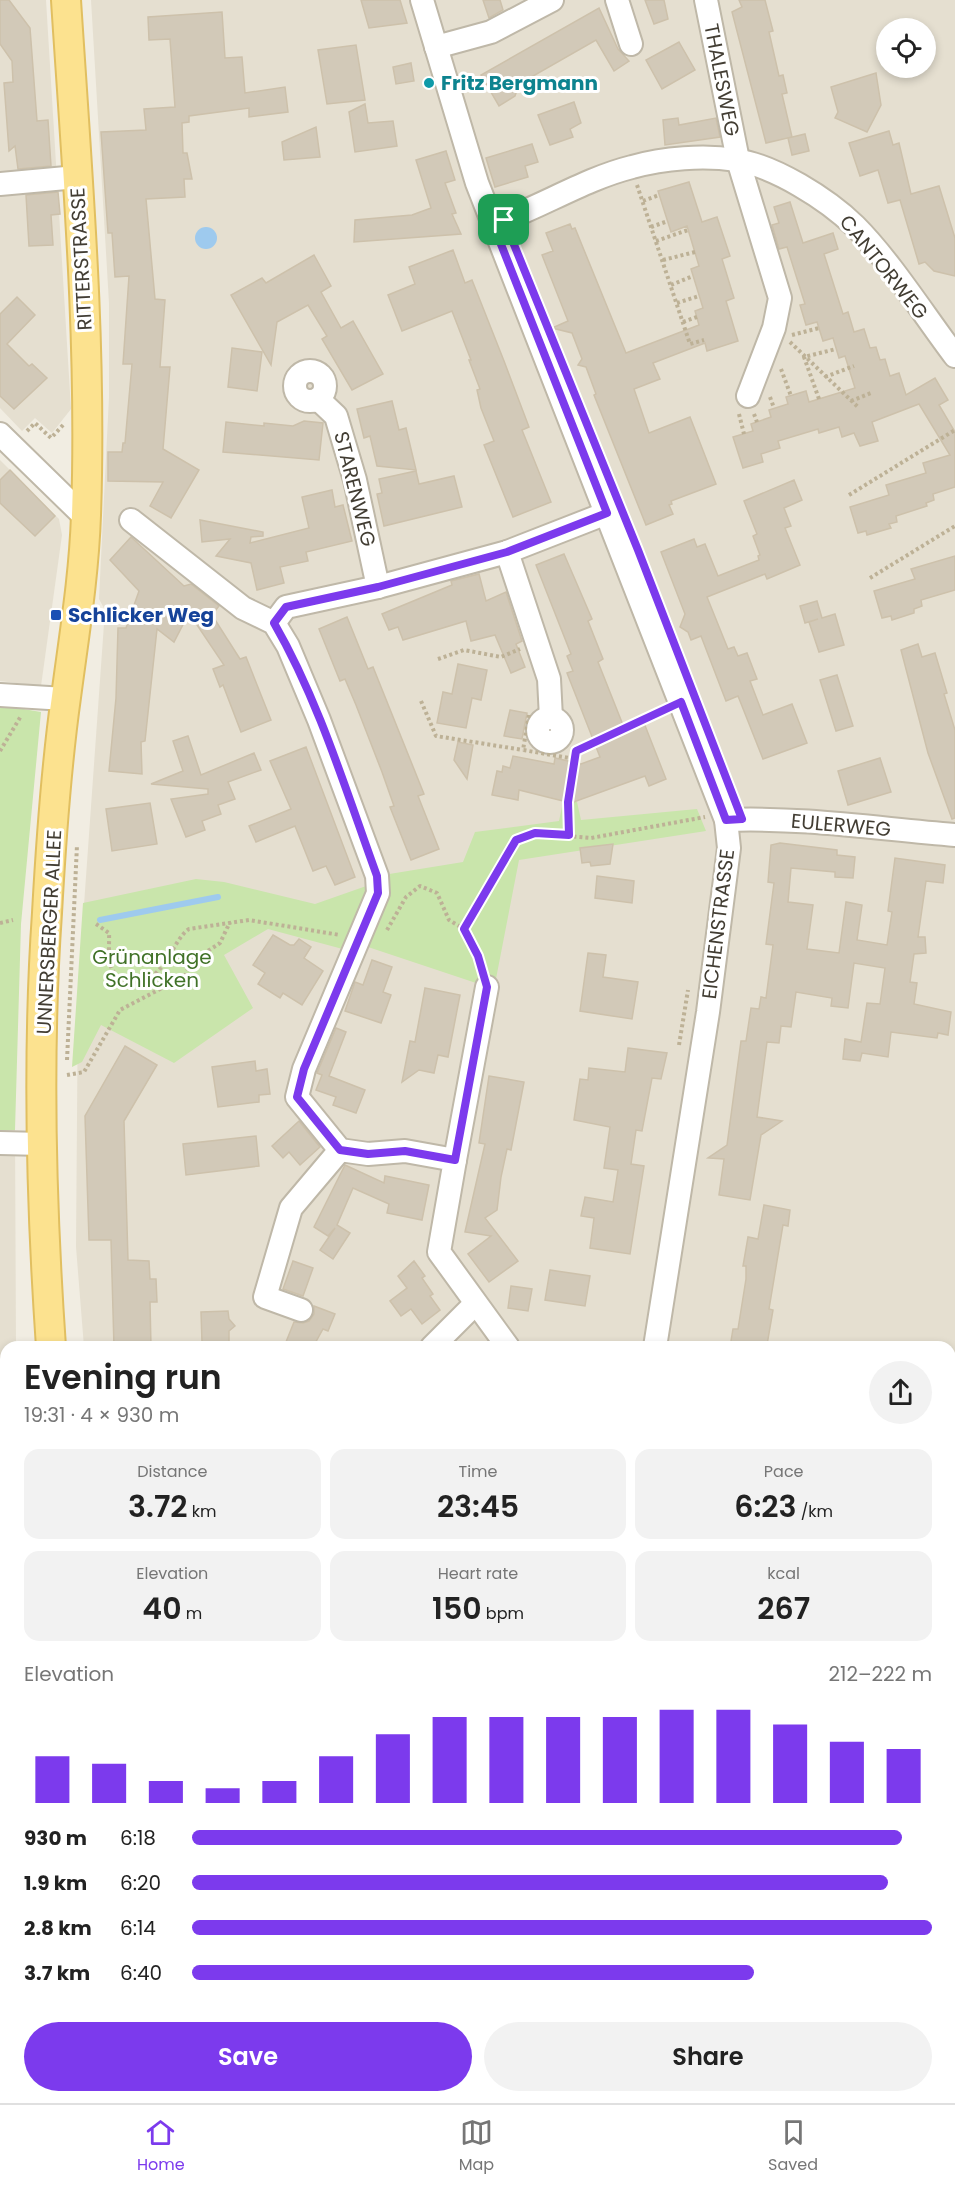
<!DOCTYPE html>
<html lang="en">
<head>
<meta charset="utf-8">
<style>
	body { margin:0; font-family:Poppins,sans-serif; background:#f2f2f2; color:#222; height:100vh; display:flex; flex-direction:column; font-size:22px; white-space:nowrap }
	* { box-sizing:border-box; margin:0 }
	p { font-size:20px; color:#767676 }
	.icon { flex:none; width:33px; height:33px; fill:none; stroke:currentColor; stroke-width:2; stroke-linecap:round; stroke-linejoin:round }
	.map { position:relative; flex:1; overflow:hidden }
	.side { position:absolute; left:0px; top:1341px; width:956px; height:762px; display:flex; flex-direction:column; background:#fff; border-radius:18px 18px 0 0; box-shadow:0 3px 9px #0003 }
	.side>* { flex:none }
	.tools { position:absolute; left:876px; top:18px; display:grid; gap:12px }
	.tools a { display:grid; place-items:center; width:60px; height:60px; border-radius:50%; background:#fff; box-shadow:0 3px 9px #0003; font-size:30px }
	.pin { position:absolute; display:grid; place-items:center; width:51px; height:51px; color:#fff; margin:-26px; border-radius:12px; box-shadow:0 3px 9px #0006 }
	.round { display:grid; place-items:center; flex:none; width:63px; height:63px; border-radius:32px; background:#f2f2f2 }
	.summary { display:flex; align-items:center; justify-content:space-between; height:102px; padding:0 24px }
	h1 { font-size:33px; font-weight:600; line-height:45px }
	.stats { display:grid; grid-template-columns:repeat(3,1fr); gap:9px; height:102px; padding:6px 24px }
	.stats div { display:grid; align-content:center; border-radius:15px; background:#f2f2f2; text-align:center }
	.stats b { font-size:30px; font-weight:600 }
	.stats small { font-size:16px; font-weight:400 }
	.stats p { font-size:16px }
	.chart { height:168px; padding:12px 24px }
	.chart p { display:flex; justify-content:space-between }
	.chart svg { width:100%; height:108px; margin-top:6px; stroke:#7c3aed; stroke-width:6 }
	.action { display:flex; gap:12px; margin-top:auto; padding:12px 24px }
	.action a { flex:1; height:69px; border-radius:36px; background:#7c3aed; color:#fff; font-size:24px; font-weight:600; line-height:69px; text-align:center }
	.action a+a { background:#f2f2f2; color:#222 }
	ul { padding:0 24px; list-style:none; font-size:20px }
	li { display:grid; grid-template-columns:96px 72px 1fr; align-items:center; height:45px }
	li i { height:15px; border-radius:8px; background:#7c3aed }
	.tabs { display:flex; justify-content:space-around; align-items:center; height:84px; border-top:2px solid #e0e0e0; background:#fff; font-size:16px; color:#767676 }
	.tabs a { display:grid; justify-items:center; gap:3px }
	.tabs .current { color:#7c3aed }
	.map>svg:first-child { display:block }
	.residential { fill:#e5dfd0; fill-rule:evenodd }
	.green { fill:#c9e5ab }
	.parking { fill:#e1dfdb }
	.water { fill:#9ecaee }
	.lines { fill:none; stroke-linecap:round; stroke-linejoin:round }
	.stream { stroke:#9ecaee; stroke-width:6 }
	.building { fill:#d2c9b8; stroke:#cdc1ab; stroke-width:1.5 }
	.minor-casing { stroke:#bfb8a8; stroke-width:26 }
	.major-casing { stroke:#e1bf60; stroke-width:32 }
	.path { stroke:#bdb196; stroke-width:4; stroke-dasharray:3 3; stroke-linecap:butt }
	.minor { stroke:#fff; stroke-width:22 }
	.major { stroke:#fce28f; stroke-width:28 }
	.route-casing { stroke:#fff; stroke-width:12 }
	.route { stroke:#7c3aed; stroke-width:8 }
	.culture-dot { fill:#0f9aa8; stroke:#fff; stroke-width:2 }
	.transit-dot { fill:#1a4fb4; stroke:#fff; stroke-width:2 }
	.labels { text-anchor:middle; stroke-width:6; stroke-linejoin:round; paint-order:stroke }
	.street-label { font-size:20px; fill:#423d33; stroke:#fff }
	.culture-label { font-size:20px; font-weight:bold; fill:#0d838f; stroke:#fff; text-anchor:start }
	.transit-label { font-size:20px; font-weight:bold; fill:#164399; stroke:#fff; text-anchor:start }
	.park-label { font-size:20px; fill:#417228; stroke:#fff }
</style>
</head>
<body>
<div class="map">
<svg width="955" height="2103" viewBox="0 0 955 2103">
	<rect width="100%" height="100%" fill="#f1ede2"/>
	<g class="residential">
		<polygon points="0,0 46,0 71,409 52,433 35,418 22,431 0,408"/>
		<path d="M91,0H955V1919L950,1922V1347H84L76,1247L78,989L105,610L99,599L109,397V303ZM886,28H926V68H886Z"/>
		<polygon points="0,460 59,519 62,535 41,686 0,681"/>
		<polygon points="15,1130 16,1347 6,1347 6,2097 131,2097 132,2103 0,2103 0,1131"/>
		<polygon points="194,2097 777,2097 776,2103 196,2103"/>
	</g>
	<g class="green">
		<polygon points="0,705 41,712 21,924 15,1130 0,1131"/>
		<polygon points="563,802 577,802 581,820 697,809 706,831 519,860 494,989 368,947 365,955 268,929 224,955 253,1008 174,1063 101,1025 82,1062 72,1067 83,903 196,879 224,882 315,904 372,884 377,876 463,862 475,832 559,821"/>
		<polygon points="955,1919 955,2103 776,2103 777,2097 950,2097 950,1922"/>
		<polygon points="0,1948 6,1948 6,2014 0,2013"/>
	</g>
	<rect class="parking" x="0" y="1903" width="6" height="45"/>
	<circle class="water" cx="206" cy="238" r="11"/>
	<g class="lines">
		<polyline class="stream" points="100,920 218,897"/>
	</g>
	<g class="building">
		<polygon points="0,0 9,0 30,28 37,121 48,120 51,166 18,169 15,146 9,151 4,83 13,82 12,61 0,44"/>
		<polygon points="361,0 400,0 407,23 369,28"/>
		<polygon points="483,0 500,0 503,10 489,18"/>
		<polygon points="645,0 664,0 668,19 654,24"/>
		<polygon points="739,0 765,0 773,31 769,32 779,76 783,75 787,93 782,94 792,137 766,143 732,12 742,7"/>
		<polygon points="599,8 618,49 629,61 614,71 596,40 519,84 515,96 499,106 481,75"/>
		<polygon points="222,12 225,58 242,57 245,93 285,87 288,112 249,117 249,108 189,116 189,122 182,123 183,153 187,153 192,179 184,179 185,197 146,199 155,299 165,300 160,367 170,367 163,449 199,470 171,518 150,506 163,482 108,481 108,452 122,452 123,443 125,443 132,364 123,364 129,276 115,277 112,233 108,233 101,132 146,130 144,109 175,107 170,39 149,40 148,17"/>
		<polygon points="679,42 695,70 662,89 646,60"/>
		<polygon points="356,45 365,100 327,104 318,50"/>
		<polygon points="411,63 414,81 396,84 393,67"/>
		<polygon points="876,73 881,105 867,132 835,118 838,112 831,87"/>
		<polygon points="574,102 581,123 570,129 573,137 550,145 538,115"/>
		<polygon points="365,104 368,123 393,121 397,146 355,152 349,112"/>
		<polygon points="678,118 679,125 716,118 720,137 665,145 663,120"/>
		<polygon points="316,127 320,157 284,160 282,142"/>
		<polygon points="889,131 893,145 899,143 911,194 939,186 955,238 955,276 934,271 925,262 919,264 900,200 888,203 878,170 860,176 849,143"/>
		<polygon points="805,134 809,151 792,155 788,138"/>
		<polygon points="532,144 538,162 525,166 528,177 495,187 486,158"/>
		<polygon points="446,151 455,180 445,183 456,213 452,214 461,234 354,242 355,220 412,215 431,208 416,160"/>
		<polygon points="689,182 702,222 717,217 730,256 722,259 734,298 726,301 738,341 707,351 705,343 653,363 660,379 634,389 649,433 690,417 716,484 671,501 672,504 669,505 673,514 646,525 594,395 596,394 586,367 578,365 582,359 572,333 552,328 568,321 542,255 553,251 546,233 570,224 572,229 575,228 626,353 699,325 695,311 703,308 691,269 699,266 687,226 671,232 658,191"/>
		<polygon points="58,192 60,214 51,215 53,245 29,246 26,195"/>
		<polygon points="790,202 803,243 833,233 838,249 824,254 843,314 848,312 854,332 864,329 870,348 876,347 880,360 885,359 890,376 899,373 906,395 935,378 948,400 939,405 955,432 955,487 933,494 934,500 926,503 927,506 896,516 897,522 889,524 891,528 867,535 866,531 858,533 850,507 889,495 886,485 926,473 923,463 950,455 919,404 872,422 878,441 860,446 854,433 842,437 839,427 819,433 818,429 778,441 780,448 761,454 763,462 743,468 733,437 753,431 751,424 771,417 769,410 788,404 786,397 806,391 809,402 855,388 845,356 839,358 833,338 823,341 817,322 806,325 800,305 805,304 787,247 779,249 772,225 779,223 774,207"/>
		<polygon points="453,250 465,283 472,280 504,361 529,427 522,430 551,502 513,517 484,445 494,441 481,408 477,390 480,389 469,360 471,360 452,311 402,331 388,295 415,284 409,267"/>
		<polygon points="314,255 331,286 321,292 341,328 353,321 383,374 352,390 322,339 327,336 308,305 277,322 271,365 231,295 262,278 266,283"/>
		<polygon points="17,297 35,315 7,344 29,366 32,364 47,378 14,409 0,396 0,314"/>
		<polygon points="232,348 262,352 257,391 228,387"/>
		<polygon points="392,401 399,430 406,428 416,470 377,466 370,436 364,438 357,409"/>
		<polygon points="304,421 323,423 319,460 223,452 226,422 264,426 264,423 293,426"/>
		<polygon points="10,470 55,516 35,536 0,503 0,480"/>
		<polygon points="416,471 419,484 454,476 462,507 384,526 377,494 382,493 379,479"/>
		<polygon points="794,480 802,500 784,508 791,526 785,528 800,565 767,579 765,574 707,597 728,649 734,647 738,656 747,653 757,679 750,681 763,715 792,704 807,743 763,759 738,696 726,701 701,636 691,640 688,632 680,627 685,614 661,552 694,539 697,547 705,544 718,576 759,560 758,556 760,555 753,536 757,534 744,501"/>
		<polygon points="332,490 335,507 343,505 352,541 306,552 308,561 280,567 284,583 257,590 251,563 216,556 230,539 202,542 200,520 263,532 263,536 251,537 250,543 309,528 302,497"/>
		<polygon points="131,537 184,586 191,584 219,606 212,615 240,659 246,657 271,720 241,732 223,685 220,687 213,669 224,665 189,613 174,642 157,629 145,741 141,742 142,774 109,771 116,698 118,628 126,628 139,591 110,560"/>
		<polygon points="564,554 592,619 588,621 603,659 598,662 625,730 644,723 666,779 649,786 645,776 571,803 519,790 518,800 492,795 497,771 502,772 503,766 510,768 513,756 554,764 555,758 581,764 600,757 567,673 573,671 567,656 571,654 536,565"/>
		<polygon points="955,556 955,590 921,600 922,606 914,609 914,613 892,620 891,616 882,618 874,591 915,579 911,569"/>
		<polygon points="479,574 486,601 506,592 522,641 516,644 525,667 511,673 495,635 471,641 466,621 403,640 398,627 389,630 382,614 452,585 451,581"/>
		<polygon points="817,601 822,618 835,614 844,645 819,652 809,622 818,619 805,623 800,606"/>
		<polygon points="347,617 368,669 373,667 424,794 418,796 439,849 411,860 390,807 394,806 382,772 356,705 345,679 340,681 319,629"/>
		<polygon points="918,644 922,657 935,653 947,693 944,694 955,730 955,818 952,819 928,753 901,650"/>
		<polygon points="458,664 487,670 481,700 472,698 466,728 437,723 443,692 452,694"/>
		<polygon points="837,675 853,726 836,731 820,680"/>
		<polygon points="510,710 527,713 522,739 504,736"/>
		<polygon points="188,736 201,775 254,753 261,770 228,782 235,799 218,805 221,814 202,821 205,830 186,837 171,799 208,794 208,789 151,784 183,771 173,741"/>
		<polygon points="458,742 473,745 467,779 454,760"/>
		<polygon points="306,747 355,877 335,885 326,866 313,871 295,826 256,842 249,826 291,809 270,761"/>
		<polygon points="880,758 891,792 848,805 838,771"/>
		<polygon points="150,803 157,844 112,851 106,809"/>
		<polygon points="780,843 837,850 837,855 855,857 853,878 835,877 835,872 791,868 788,902 813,905 807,949 839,953 846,902 862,905 857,940 887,945 892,912 888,911 895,858 945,865 943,883 926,881 918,937 925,937 926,953 914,954 910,982 917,983 914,1004 951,1012 948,1035 938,1033 937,1038 891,1032 888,1057 862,1053 860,1061 843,1059 845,1039 861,1042 867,1003 880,1004 885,968 854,963 848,1008 831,1006 832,998 796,992 791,1027 781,1026 779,1043 767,1042 757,1117 782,1121 761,1135 750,1200 719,1195 724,1159 708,1158 727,1145 741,1041 746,1041 751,1008 759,1009 761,997 766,998 773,945 766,944 774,883 768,882 771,845"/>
		<polygon points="613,844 610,864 591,866 590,862 582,863 580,848"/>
		<polygon points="597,876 634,881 632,903 595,898"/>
		<polygon points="273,935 290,945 294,945 299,939 311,947 304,958 323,971 302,1005 283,993 280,998 258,984 265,973 253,965"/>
		<polygon points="588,953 606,955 603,977 638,982 632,1019 580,1011"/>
		<polygon points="372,960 392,967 383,992 391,995 381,1023 345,1011 355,982 363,985"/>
		<polygon points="425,988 460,995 448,1057 438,1055 434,1073 419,1070 402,1082 410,1041 415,1042"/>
		<polygon points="336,1028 346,1032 329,1076 365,1090 356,1113 333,1105 336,1097 316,1090 322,1075 317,1073"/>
		<polygon points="125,1046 157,1065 124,1121 128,1260 149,1261 150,1279 156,1279 157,1302 150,1302 151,1347 114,1347 111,1240 89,1240 85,1116"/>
		<polygon points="628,1048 667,1053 661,1079 652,1078 642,1131 636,1130 631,1164 644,1166 630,1254 590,1248 594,1218 581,1216 585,1197 613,1202 618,1170 604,1168 610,1127 574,1120 580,1079 588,1080 589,1068 625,1072"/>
		<polygon points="255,1061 256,1071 267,1069 270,1094 259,1095 259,1102 218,1107 212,1067"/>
		<polygon points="489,1076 524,1082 511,1150 507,1149 501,1177 497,1210 485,1218 518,1261 489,1282 468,1254 491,1236 465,1232 485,1144 479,1143"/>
		<polygon points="299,1121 320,1147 300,1165 289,1152 283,1158 272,1146"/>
		<polygon points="256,1136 259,1166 186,1175 183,1144"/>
		<polygon points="345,1165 384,1183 385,1176 429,1185 422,1220 387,1213 389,1204 353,1188 337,1225 350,1233 333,1259 320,1250 335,1228 328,1236 314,1227"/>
		<polygon points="764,1205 790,1210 788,1226 783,1225 769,1309 773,1310 767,1345 747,1342 746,1347 730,1347 733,1329 738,1329 746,1279 746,1266 743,1266 748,1237 758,1239"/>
		<polygon points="293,1261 313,1268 303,1296 283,1289"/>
		<polygon points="414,1261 425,1276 422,1278 433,1294 430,1296 440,1310 422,1324 411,1309 401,1316 390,1301 407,1288 398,1276"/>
		<polygon points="550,1270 590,1276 585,1306 545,1300"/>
		<polygon points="511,1286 532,1289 528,1311 508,1308"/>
		<polygon points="314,1306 335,1314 328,1331 323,1329 313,1347 284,1347 294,1322 303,1323 309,1321 314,1314"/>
		<polygon points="228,1311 229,1319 235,1326 229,1331 229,1342 202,1342 201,1312"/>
	</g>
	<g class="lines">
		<g class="minor-casing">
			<g id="minor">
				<polyline points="422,0 477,183 726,820 729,848 708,1012 655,1347"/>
				<polyline points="617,0 631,44"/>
				<polyline points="706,0 738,160 780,298 774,328 748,396"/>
				<polyline points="436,47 491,32 552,0"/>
				<polyline points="0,184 77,177"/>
				<path d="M493,224C540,208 584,179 632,167C664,158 704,155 736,160C775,166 827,199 855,226C890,261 924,315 955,356"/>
				<circle cx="310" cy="386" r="15"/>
				<polyline points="318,399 336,416 355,480 378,587"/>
				<polyline points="0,434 86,518"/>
				<polyline points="131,520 243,608 274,623 288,646 319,720 377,876 378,893 304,1069 297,1097 340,1150 368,1154 405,1151 455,1160 439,1252 508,1347"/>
				<polyline points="507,552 549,679 551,718"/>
				<polyline points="274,623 286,607 378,587 507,552 607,513"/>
				<polyline points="0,695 65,699"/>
				<circle cx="550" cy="730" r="12"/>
				<path d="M726,820C803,817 879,829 955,835"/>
				<polyline points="0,1143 43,1144"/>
				<polyline points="455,1160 487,987"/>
				<polyline points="301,1310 265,1297 291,1208 340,1150"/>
				<polyline points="432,1347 475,1304"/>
				<polyline points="0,1574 6,1567"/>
				<polyline points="485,2103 487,2097"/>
			</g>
		</g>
		<g class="major-casing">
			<g id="major">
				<path d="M51,1347C41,1203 37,1057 47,913C51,841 56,768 66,697C74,636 84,576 86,515C92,343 77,171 66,0"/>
				<polyline points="161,2097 163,2103"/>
			</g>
		</g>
		<g class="path">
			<polyline points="637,185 690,344 704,340"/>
			<polyline points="643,201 659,195"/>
			<polyline points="651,227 668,221"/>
			<polyline points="656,241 688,230"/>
			<polyline points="663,260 695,252"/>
			<polyline points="671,285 693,276"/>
			<polyline points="677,303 699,296"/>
			<polyline points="683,322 697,317"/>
			<polyline points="792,335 819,328"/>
			<polyline points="790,342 859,408"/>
			<polyline points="781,369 791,396"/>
			<polyline points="825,377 854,366"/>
			<polyline points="770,397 774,408"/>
			<polyline points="819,399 804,357 836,349"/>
			<polyline points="851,401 871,393"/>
			<polyline points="739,414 744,434"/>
			<polyline points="754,414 757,422"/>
			<polyline points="27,431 35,423 51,438 64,424"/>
			<polyline points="849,495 955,430"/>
			<polyline points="870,578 955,526"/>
			<polyline points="438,659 464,650 501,657 520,649"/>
			<polyline points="421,701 436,736 523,750"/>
			<polyline points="529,715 523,750 575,759"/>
			<polyline points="0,751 21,716"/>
			<polyline points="569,835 568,802 576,751 662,711"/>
			<polyline points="0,923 13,920"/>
			<path d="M96,924L109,933C110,951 104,974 126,980C162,992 171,940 189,929L249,920L340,935"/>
			<polyline points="464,929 496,871 516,840 525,836 535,833 591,838 705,817"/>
			<polyline points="387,930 406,897 420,886 437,893 449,920 464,929 482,970"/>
			<polyline points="679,1045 688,990"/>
			<polyline points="67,1060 77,845"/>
			<polyline points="67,1075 84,1072 120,1010 185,976 191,962 220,943 230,922"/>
			<polyline points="0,1958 6,1957"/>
			<polyline points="0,1971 6,1970"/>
			<polyline points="950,1988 955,1982"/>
			<polyline points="0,1990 1,1998 6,2003"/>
			<polyline points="0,2018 6,2019"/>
			<polyline points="0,2053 2,2059"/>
			<polyline points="696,2103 698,2097"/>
			<polyline points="789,2103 792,2097"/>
			<polyline points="852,2103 858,2097"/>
		</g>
		<use href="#minor" class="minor"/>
		<use href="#major" class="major"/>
	</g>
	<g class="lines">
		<g class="route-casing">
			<path id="route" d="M504,220L638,550L742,819L726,820L681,702L576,751L568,802L569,835L535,833L516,840L464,929L478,956L487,987L455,1160L405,1151L368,1154L340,1150L297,1097L304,1069L378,893L377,876C346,791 319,701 274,623L286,607L378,587L507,552L607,513L493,224Z"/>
		</g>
		<use href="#route" class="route"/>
	</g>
	<circle class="culture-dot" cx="429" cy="83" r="6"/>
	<rect class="transit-dot" x="50" y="609" width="12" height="12" rx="3"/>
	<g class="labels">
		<g class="street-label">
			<text transform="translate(722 80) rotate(79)" y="7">THALESWEG</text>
			<text transform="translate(81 259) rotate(-93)" y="7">RITTERSTRASSE</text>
			<text transform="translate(884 267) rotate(51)" y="7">CANTORWEG</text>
			<text transform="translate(355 489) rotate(76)" y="7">STARENWEG</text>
			<text transform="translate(841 825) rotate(5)" y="7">EULERWEG</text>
			<text transform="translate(718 924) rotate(-83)" y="7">EICHENSTRASSE</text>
			<text transform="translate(49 932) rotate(-87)" y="7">UNNERSBERGER ALLEE</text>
		</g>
		<g class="culture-label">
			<text x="441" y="90">Fritz Bergmann</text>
		</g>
		<g class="transit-label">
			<text x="68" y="622">Schlicker Weg</text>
		</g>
		<g class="park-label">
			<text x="152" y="964">Grünanlage<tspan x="152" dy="23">Schlicken</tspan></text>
		</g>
	</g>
</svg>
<div class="tools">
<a><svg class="icon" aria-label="locate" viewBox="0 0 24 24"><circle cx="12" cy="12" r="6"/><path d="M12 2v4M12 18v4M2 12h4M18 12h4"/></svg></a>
</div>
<div class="pin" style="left:504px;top:220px;background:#1e9e55"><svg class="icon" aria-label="arrive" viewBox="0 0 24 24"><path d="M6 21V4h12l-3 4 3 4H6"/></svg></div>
<section class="side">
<div class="summary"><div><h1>Evening run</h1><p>19:31 · 4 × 930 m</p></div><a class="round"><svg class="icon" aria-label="share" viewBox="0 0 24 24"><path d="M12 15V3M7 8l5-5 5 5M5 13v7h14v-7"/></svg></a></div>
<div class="stats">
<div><p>Distance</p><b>3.72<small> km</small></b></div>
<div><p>Time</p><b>23:45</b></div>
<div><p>Pace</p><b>6:23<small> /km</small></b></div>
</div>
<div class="stats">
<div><p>Elevation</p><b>40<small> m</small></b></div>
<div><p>Heart rate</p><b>150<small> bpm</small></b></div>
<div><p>kcal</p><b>267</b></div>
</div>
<div class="chart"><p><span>Elevation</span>212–222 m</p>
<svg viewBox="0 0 160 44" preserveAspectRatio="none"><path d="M5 44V25M15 44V28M25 44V35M35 44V38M45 44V35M55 44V25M65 44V16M75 44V9M85 44V9M95 44V9M105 44V9M115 44V6M125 44V6M135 44V12M145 44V19M155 44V22"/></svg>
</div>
<ul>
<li><b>930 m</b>6:18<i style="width:96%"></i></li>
<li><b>1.9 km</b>6:20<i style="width:94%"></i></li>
<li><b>2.8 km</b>6:14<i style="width:100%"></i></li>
<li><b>3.7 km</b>6:40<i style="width:76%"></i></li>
</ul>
<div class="action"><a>Save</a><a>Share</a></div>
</section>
</div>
<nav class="tabs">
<a class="current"><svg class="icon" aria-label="home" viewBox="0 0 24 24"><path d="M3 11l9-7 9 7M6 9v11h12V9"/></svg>Home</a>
<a><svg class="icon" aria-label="map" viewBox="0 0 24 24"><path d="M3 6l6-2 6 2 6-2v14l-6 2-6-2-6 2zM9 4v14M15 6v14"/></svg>Map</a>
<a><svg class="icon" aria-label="saved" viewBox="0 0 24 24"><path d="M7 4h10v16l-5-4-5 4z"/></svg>Saved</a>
</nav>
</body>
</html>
